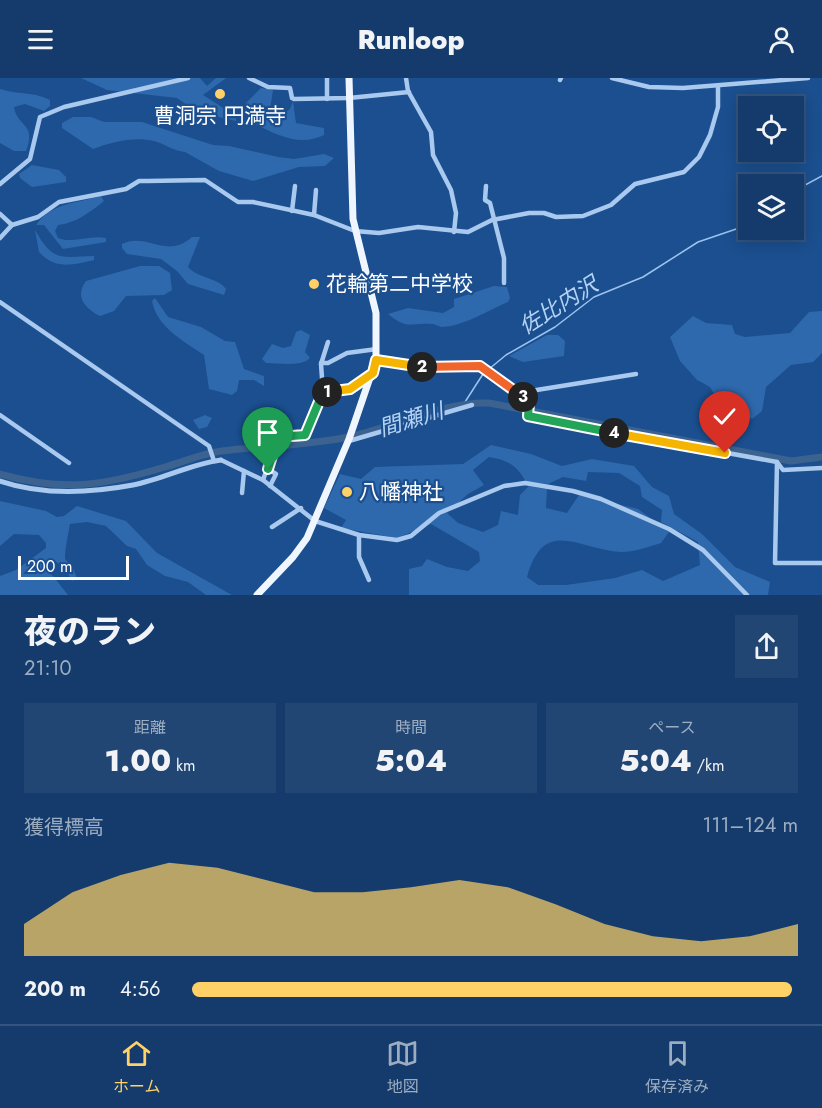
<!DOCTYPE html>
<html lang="ja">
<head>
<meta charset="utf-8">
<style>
	body { margin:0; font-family:Jost,"Noto Sans JP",sans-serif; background:#214673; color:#f1f3f6; height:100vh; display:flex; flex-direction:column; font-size:22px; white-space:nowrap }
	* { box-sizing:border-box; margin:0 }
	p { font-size:20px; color:#9dadc1 }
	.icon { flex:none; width:33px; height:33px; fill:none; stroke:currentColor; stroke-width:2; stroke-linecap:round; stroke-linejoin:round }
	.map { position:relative; height:517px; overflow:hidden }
	.sheet { display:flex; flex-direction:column; background:#143b6b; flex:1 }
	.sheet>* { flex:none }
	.tools { position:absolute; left:738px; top:18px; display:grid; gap:12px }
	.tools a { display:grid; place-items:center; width:66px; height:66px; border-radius:0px; background:#143b6b; box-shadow:0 3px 15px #0003,0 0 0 2px #33557e; font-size:30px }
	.scale { position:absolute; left:18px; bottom:15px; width:111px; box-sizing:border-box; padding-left:6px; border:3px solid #fff; border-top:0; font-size:16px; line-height:21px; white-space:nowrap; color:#fff; -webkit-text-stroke:4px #1b4f8f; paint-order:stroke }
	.pin { position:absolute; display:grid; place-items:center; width:51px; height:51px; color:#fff; margin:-62px -26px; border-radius:50% 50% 50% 0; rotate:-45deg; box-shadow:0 0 6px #0007 }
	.pin .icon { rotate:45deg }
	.km { position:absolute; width:30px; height:30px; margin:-15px; border-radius:50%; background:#222; color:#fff; font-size:16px; line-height:30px; text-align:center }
	.round { display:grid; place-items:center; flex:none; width:63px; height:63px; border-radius:0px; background:#214673 }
	.summary { display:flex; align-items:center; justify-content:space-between; height:102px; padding:0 24px }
	h1 { font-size:33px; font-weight:800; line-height:45px }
	.metrics { display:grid; grid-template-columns:repeat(3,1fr); gap:9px; height:102px; padding:6px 24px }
	.metrics div { display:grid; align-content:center; border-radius:0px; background:#214673; text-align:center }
	.metrics b { font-size:30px; font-weight:800 }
	.metrics small { font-size:16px; font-weight:400 }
	.metrics p { font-size:16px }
	.chart { height:168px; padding:12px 24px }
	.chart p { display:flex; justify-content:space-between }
	.chart svg { width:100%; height:108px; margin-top:6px; fill:#ffd166; opacity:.7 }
	ul { padding:0 24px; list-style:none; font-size:20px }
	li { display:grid; grid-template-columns:96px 72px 1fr; align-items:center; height:45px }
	li i { height:15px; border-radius:8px; background:#ffd166 }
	header { display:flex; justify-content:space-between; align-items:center; height:78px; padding:0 24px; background:#143b6b; font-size:27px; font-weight:800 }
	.tab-bar { display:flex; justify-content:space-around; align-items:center; height:84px; border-top:2px solid #33557e; background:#143b6b; font-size:16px; color:#9dadc1 }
	.tab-bar a { display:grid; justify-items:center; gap:3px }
	.tab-bar .on { color:#ffd166 }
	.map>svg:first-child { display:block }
	.green { fill:#2e69ad; fill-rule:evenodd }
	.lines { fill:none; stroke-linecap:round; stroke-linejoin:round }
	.stream { stroke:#9cc4f0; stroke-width:1.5 }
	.river { stroke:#3c6290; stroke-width:7 }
	.minor { stroke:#a9c9ee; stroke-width:4.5 }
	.tertiary { stroke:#a9c9ee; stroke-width:5 }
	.primary { stroke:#f0f6ff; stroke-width:7 }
	.split-1-casing { stroke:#fff; stroke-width:12 }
	.split-2-casing { stroke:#fff; stroke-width:12 }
	.split-3-casing { stroke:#fff; stroke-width:12 }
	.split-4-casing { stroke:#fff; stroke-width:12 }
	.split-5-casing { stroke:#fff; stroke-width:12 }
	.split-1 { stroke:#22a559; stroke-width:8 }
	.split-2 { stroke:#f5b400; stroke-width:8 }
	.split-3 { stroke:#f0652b; stroke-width:8 }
	.split-4 { stroke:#22a559; stroke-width:8 }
	.split-5 { stroke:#f5b400; stroke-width:8 }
	.poi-dot { fill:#ffd166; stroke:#1b4f8f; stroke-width:2 }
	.labels { text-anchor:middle; stroke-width:4.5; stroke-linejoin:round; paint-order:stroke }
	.poi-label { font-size:21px; fill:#fff; stroke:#1b4f8f; text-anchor:start }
	.water-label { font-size:22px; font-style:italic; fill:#b5d3f5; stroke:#1b4f8f }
</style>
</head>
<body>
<header><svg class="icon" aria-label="menu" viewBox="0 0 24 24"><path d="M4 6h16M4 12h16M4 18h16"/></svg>Runloop<svg class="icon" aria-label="person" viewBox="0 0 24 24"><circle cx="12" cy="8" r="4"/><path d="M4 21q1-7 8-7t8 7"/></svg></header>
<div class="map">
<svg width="822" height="517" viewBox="0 0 822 517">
	<rect width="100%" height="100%" fill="#1b4f8f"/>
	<g class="green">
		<polygon points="81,0 200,0 207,8 216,0 226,0 203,17 236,38 236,43 197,34 177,20 107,12"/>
		<polygon points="261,10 273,12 269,38 243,33 243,28"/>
		<path d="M0,11C19,17 32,13 50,22V28L44,33L25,26L14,29C17,49 37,45 26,73H14L0,65Z"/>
		<path d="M293,23L296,45L324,50V57C298,70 274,55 251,44L253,38L271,40L277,30L286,34L290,31Z"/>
		<path d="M73,39H91L104,44H142L213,67L229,68L278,79L294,81L324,76L334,80L325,88L299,89L253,103L219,93L185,74C173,73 165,66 154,63C135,58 111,64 93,71L62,50V45Z"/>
		<polygon points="32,87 59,92 66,99 66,104 32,109 20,100 19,96"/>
		<path d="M101,118L104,123C89,135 76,145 58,147L55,153L58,160C74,166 89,157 106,160V164L63,171L44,147H36C51,125 77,125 101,118Z"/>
		<path d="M35,152C53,184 60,179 94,178V182C73,187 55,192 39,174Z"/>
		<path d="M192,159H200L188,189C199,201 217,199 226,211L224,217L188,206L177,193L161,181L127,176L122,170V166C147,154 166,182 192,159Z"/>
		<path d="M140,188H159L170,195L172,212L164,217L126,218L114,233L100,238C86,231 74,219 86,203Z"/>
		<path d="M494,208L507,209L510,220L508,224C489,232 462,249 441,249C438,248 435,246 432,246C409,244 409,253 388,236L408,230L443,235L454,229V221Z"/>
		<path d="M155,220L168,239L201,249L225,263L235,264L244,291L264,298V308L254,302H239L237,313L232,317L209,311L204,277C183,263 157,249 152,223Z"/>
		<polygon points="822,233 822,275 813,284 791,287 766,309 762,333 752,341 717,321 710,309 697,302 680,283 670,259 693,238 706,245 732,247 735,256 745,259 790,255 809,234"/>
		<path d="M301,252L310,257L305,274L310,280C302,289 279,285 266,285L262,281L272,266L283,270L291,268L296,254Z"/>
		<polygon points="547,257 558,257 565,263 564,278 523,284 509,278"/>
		<polygon points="205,337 212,340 207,349 199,351 193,342"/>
		<path d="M491,367L531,376L562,388L592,381L634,388L652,409L669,418L674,436L702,456L735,489L770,504L768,517H409V491L422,488L427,481L447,489L468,493L480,483L479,474L431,446L397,460L341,450L346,442L324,430L340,396L361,401L375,389L463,386ZM489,379C507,382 517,387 526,404L548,406L563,399L586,403L588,394L619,395L640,408L642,419L662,432L661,444L698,464L700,487L663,503L642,492L615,500L566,507H538L527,499C544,438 577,471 621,474C634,474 649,469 661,465L669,454L638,431L579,417L567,435L546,430L547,411L529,408L520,417L518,437L501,433L498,447L483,454L458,445L447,435L468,416L484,407L473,392Z"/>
		<path d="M0,423L46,433L57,439L64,438L77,428L126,443L157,475L232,517H206L188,504L165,498L147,487L136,471L127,468L106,448L87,444L70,446C68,458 65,470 65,481L74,492L77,501L72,503L65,490L52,481L42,484V490L53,498L68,517H0V498L16,492L46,470V465L39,457L14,456L0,468Z"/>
	</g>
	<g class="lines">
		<g class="stream">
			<polyline points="794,113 822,98"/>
			<polyline points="465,324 483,296 506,277 555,249 594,219 643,199 698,164 748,147"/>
		</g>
		<path class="river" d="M0,396C64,414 102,408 165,389C183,384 203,375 222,373C265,367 310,368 353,358C399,347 442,324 489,325L791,383L822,379"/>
		<g class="minor">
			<polyline points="249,0 268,9 290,10 292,20 294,21 349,20 409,14"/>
			<polyline points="406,0 408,13 431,54 433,77 451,112 456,135 454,154"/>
			<polyline points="612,0 649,9 683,10 808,0"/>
			<polyline points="560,2 561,0"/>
			<polyline points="327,21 327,0"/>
			<polyline points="0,106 30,81 40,39 64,29 188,0"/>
			<polyline points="486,108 485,122 490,125 504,180 504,205"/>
			<polyline points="292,133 295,108"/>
			<polyline points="0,136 12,147"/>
			<polyline points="314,137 316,112"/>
			<polyline points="0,160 12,147 38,139 59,124 126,111 139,103 148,103 205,102 238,124 253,124 314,137 355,153 379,155 418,149 468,154 492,142 529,135 544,135 556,139 583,138 611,127 635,106 684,94 699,79 710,57 718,29 718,9"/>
			<polyline points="0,224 209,368 214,383"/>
			<polyline points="376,282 436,291 480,288 529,325 526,337 534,340 777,384 783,392 822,390"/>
			<polyline points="321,285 328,285 347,275 377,271"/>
			<polyline points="323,314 321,286 328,264"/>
			<polyline points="518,315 636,296"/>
			<polyline points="0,337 69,385"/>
			<polyline points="349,363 472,327"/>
			<polyline points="221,382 263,402 315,443 359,457 397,462 411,458 439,435 504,408 525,405 573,413 601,421 669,451 703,472 747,517"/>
			<polyline points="777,384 775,485 822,485"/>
			<polyline points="268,391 276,396 270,408"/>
			<polyline points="263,402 278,359 305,357 323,314 350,311 370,296"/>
			<polyline points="242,415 244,393"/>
			<polyline points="272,449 301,430"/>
			<polyline points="359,457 359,479 369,502"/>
		</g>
		<path class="tertiary" d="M0,403C41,417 90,415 133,407C163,401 191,386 221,382"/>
		<polyline class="primary" points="257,517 293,479 307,460 349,361 376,282 376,235 353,141 349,0"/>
	</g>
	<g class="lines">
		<g class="split-1-casing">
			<polyline id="split-1" points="268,391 278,359 305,357 323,314 327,314"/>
		</g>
		<g class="split-2-casing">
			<polyline id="split-2" points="327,314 350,311 373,295 376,282 422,289"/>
		</g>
		<g class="split-3-casing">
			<polyline id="split-3" points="422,289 480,288 523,319"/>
		</g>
		<g class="split-4-casing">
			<polyline id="split-4" points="523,319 529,325 528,338 614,355"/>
		</g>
		<g class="split-5-casing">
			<polyline id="split-5" points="614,355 725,375"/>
		</g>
		<use href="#split-1" class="split-1"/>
		<use href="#split-2" class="split-2"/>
		<use href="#split-3" class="split-3"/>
		<use href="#split-4" class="split-4"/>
		<use href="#split-5" class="split-5"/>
	</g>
	<g class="poi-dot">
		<circle cx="220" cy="16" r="6"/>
		<circle cx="314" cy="206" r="6"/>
		<circle cx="347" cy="414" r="6"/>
	</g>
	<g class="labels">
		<g class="poi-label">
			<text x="220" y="45" text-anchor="middle">曹洞宗 円満寺</text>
			<text x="326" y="213">花輪第二中学校</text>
			<text x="359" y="421">八幡神社</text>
		</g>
		<g class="water-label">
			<text transform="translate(558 227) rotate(-32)" y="8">佐比内沢</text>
			<text transform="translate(411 341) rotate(-17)" y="8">間瀬川</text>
		</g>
	</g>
</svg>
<div class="tools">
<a><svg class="icon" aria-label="locate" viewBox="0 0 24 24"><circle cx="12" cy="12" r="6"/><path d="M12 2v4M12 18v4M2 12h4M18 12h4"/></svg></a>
<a><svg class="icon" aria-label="layers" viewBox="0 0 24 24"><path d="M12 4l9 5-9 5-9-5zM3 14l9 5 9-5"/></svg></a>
</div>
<div class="scale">200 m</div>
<div class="pin" style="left:268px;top:391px;background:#1e9e55"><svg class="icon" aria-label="arrive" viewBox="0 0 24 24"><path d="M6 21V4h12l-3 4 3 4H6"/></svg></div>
<div class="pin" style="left:725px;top:375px;background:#d93025"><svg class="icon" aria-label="check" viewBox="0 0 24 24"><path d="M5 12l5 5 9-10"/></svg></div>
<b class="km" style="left:327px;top:314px">1</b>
<b class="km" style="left:422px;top:289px">2</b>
<b class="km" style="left:523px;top:319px">3</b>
<b class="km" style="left:614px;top:355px">4</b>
</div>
<section class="sheet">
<div class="summary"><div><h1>夜のラン</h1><p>21:10</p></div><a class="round"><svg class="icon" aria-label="share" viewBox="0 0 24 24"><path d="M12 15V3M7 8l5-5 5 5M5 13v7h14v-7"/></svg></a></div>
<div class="metrics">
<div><p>距離</p><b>1.00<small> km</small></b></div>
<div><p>時間</p><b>5:04</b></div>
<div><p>ペース</p><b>5:04<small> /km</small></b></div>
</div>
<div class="chart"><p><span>獲得標高</span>111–124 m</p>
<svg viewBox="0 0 160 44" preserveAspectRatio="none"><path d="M0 44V31L10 18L20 11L30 6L40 8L50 13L60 18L70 18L80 16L90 13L100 16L110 23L120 31L130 36L140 38L150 36L160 31V44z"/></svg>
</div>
<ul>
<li><b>200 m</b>4:56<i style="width:99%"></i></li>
</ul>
</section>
<nav class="tab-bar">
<a class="on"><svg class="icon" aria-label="home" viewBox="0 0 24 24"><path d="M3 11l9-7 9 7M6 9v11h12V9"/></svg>ホーム</a>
<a><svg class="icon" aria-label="map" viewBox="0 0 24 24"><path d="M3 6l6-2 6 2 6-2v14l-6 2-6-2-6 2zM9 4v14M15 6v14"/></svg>地図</a>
<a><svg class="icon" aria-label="saved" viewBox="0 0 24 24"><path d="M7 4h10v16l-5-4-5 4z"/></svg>保存済み</a>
</nav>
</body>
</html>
